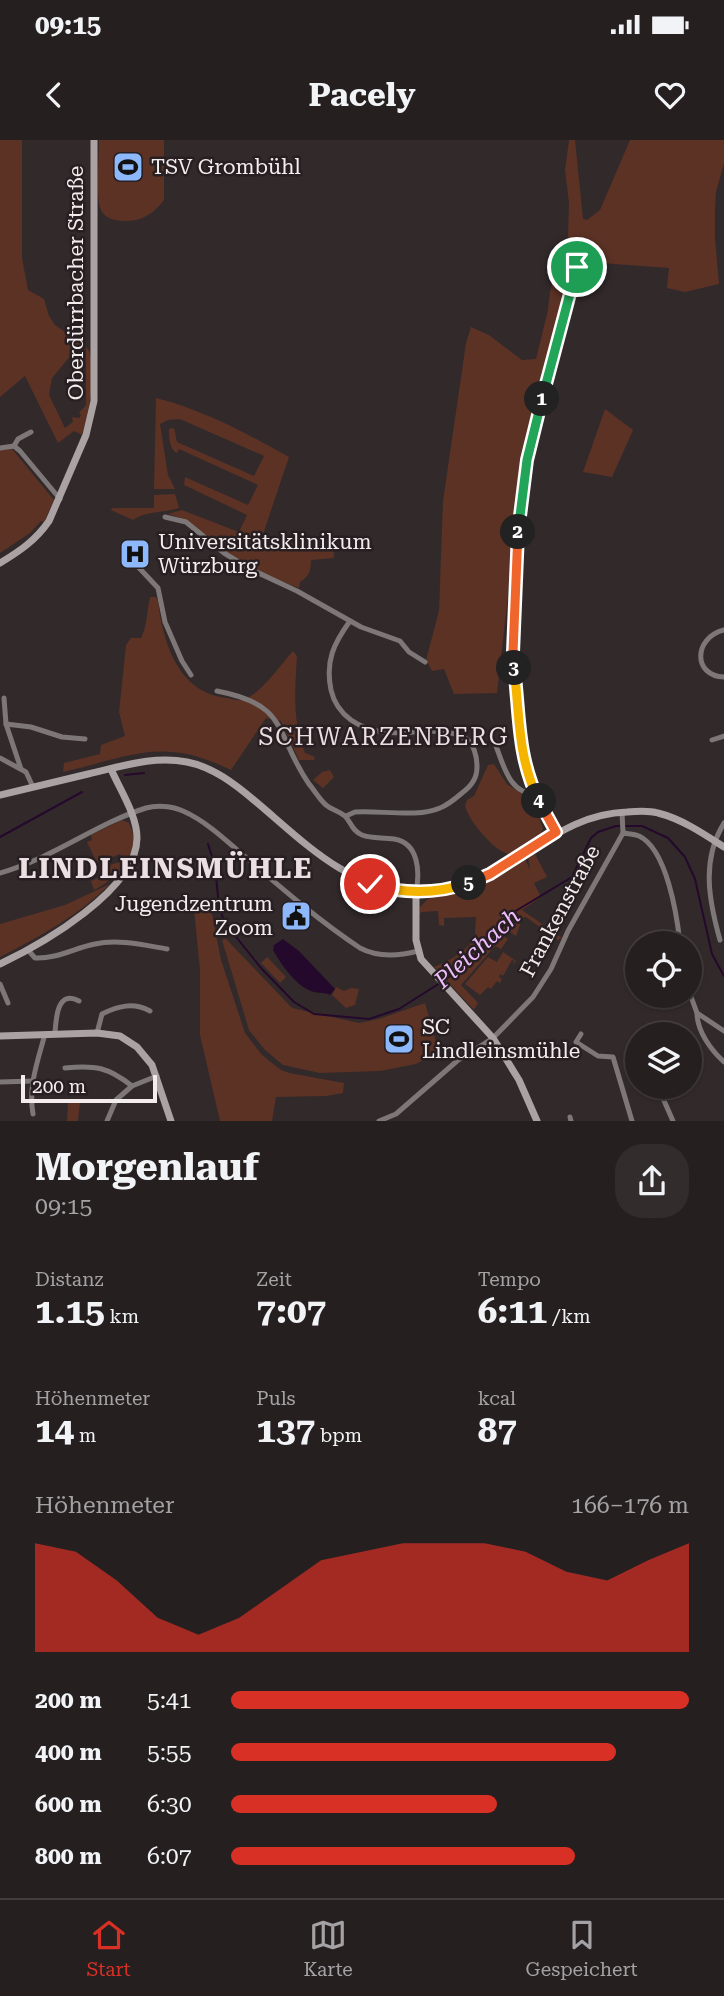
<!DOCTYPE html>
<html lang="de">
<head>
<meta charset="utf-8">
<style>
	body { margin:0; font-family:"Roboto Serif",serif; background:#322c2d; color:#f1f3f6; height:100vh; display:flex; flex-direction:column; font-size:26px; white-space:nowrap }
	* { box-sizing:border-box; margin:0 }
	p { font-size:23px; color:#a4a2a5 }
	.icon { flex:none; width:38px; height:38px; fill:none; stroke:currentColor; stroke-width:2; stroke-linecap:round; stroke-linejoin:round }
	.map { position:relative; height:981px; overflow:hidden }
	.drawer { display:flex; flex-direction:column; background:#261f20; flex:1 }
	.drawer>* { flex:none }
	.buttons { position:absolute; left:625px; top:791px; display:grid; gap:14px }
	.buttons a { display:grid; place-items:center; width:77px; height:77px; border-radius:50%; background:#261f20; box-shadow:0 2px 5px #0004,0 0 0 2px #423d3e; font-size:35px }
	.scale { position:absolute; left:21px; bottom:18px; width:136px; box-sizing:border-box; padding-left:7px; border:4px solid #f3edee; border-top:0; font-size:19px; line-height:24px; white-space:nowrap; color:#f3edee; -webkit-text-stroke:5px #281f22; paint-order:stroke }
	.pin { position:absolute; display:grid; place-items:center; width:60px; height:60px; color:#fff; margin:-30px; border:4px solid #fff; border-radius:50%; box-shadow:0 2px 7px #0007 }
	.km { position:absolute; width:35px; height:35px; margin:-18px; border-radius:50%; background:#222; color:#fff; font-size:19px; line-height:35px; text-align:center }
	.round { display:grid; place-items:center; flex:none; width:74px; height:74px; border-radius:28px; background:#322c2d }
	.head { display:flex; align-items:center; justify-content:space-between; height:119px; padding:0 35px }
	h1 { font-size:38px; font-weight:700; line-height:52px }
	.metrics { display:grid; grid-template-columns:repeat(3,1fr); gap:10px; height:119px; padding:7px 35px }
	.metrics div { display:grid; align-content:center }
	.metrics b { font-size:35px; font-weight:700 }
	.metrics small { font-size:19px; font-weight:400 }
	.metrics p { font-size:19px }
	.chart { height:196px; padding:14px 35px }
	.chart p { display:flex; justify-content:space-between }
	.chart svg { width:100%; height:126px; margin-top:7px; fill:#d93025; opacity:.7 }
	ul { padding:0 35px; list-style:none; font-size:23px }
	li { display:grid; grid-template-columns:112px 84px 1fr; align-items:center; height:52px }
	li i { height:18px; border-radius:9px; background:#d93025 }
	.status { display:flex; justify-content:space-between; align-items:center; height:49px; padding:0 35px; background:#261f20; direction:ltr }
	.status svg { height:19px; fill:currentColor }
	header { display:flex; justify-content:space-between; align-items:center; height:91px; padding:0 35px; background:#261f20; font-size:32px; font-weight:700 }
	.dock { display:flex; justify-content:space-around; align-items:center; height:98px; border-top:2px solid #423d3e; background:#261f20; font-size:19px; color:#a4a2a5 }
	.dock a { display:grid; justify-items:center; gap:4px }
	.dock .current { color:#d93025 }
	.map>svg:first-child { display:block }
	.green { fill:#5c3225 }
	.water { fill:#25092c }
	.lines { fill:none; stroke-linecap:round; stroke-linejoin:round }
	.stream { stroke:#25092c; stroke-width:2 }
	.street { stroke:#7d7877; stroke-width:5 }
	.secondary { stroke:#aba3a3; stroke-width:7 }
	.split-1-casing { stroke:#fff; stroke-width:14 }
	.split-2-casing { stroke:#fff; stroke-width:14 }
	.split-3-casing { stroke:#fff; stroke-width:14 }
	.split-4-casing { stroke:#fff; stroke-width:14 }
	.split-5-casing { stroke:#fff; stroke-width:14 }
	.split-6-casing { stroke:#fff; stroke-width:14 }
	.split-1 { stroke:#22a559; stroke-width:9 }
	.split-2 { stroke:#22a559; stroke-width:9 }
	.split-3 { stroke:#f0652b; stroke-width:9 }
	.split-4 { stroke:#f5b400; stroke-width:9 }
	.split-5 { stroke:#f0652b; stroke-width:9 }
	.split-6 { stroke:#f5b400; stroke-width:9 }
	.labels { text-anchor:middle; stroke-width:5; stroke-linejoin:round; paint-order:stroke }
	.poi-label { font-size:21px; fill:#f3edee; stroke:#281f22; text-anchor:start }
	.street-label { font-size:21px; fill:#f3edee; stroke:#281f22 }
	.water-label { font-size:23px; font-style:italic; fill:#f0beff; stroke:#281f22 }
	.quarter-label { font-size:24px; letter-spacing:2px; fill:#ecdfe3; stroke:#281f22 }
	.district-label { font-size:28px; font-weight:bold; letter-spacing:2px; fill:#ecdfe3; stroke:#281f22 }
</style>
</head>
<body>
<div class="status"><b>09:15</b><svg viewBox="0 0 49 12"><path d="M0 12V9h3v3zM5 12V6h3v6zM10 12V3h3v9zM15 12V0h3v12zM26 1h20v11H26zM47 4h2v5h-2z"/></svg></div>
<header><svg class="icon" aria-label="back" viewBox="0 0 24 24"><path d="M15 5l-7 7 7 7"/></svg>Pacely<svg class="icon" aria-label="heart" viewBox="0 0 24 24"><path d="M12 20l-8-8c-3-5 5-10 8-4 3-6 11-1 8 4z"/></svg></header>
<div class="map">
<svg width="724" height="981" viewBox="0 0 724 981">
	<rect width="100%" height="100%" fill="#32292b"/>
	<g class="green">
		<path d="M0,0H22V118L28,150L44,159L49,176L55,185L81,203L52,238L49,255L65,288L73,282L72,277L79,278L81,275L79,273L86,265V207C100,220 88,275 82,295L74,291L58,303L25,236L0,257Z"/>
		<path d="M99,0H164V60C155,72 143,81 127,81C116,81 103,79 100,67C96,54 99,16 99,0Z"/>
		<polygon points="569,0 575,0 583,79 587,80 600,70 630,0 724,0 724,23 716,52 715,68 715,99 719,144 685,152 667,148 669,128 574,121 519,359 497,553 454,554 444,529 432,531 426,520 439,471 443,361 466,203 471,187 489,195 522,220 536,219 548,170 550,151 568,96 569,63 565,30"/>
		<path d="M156,258C204,270 246,293 289,317L259,406L333,399L334,418L311,420C311,430 309,437 300,442L299,448C275,438 249,429 227,414C204,398 197,381 168,374L182,370L239,392L247,375L184,345L185,337L248,365L258,345L179,309L177,313C169,309 169,297 169,289L174,288L177,302L254,336L264,316L180,279L168,280L160,284L168,335L175,349H154Z"/>
		<polygon points="605,269 633,290 612,337 583,332"/>
		<polygon points="12,309 54,360 44,382 41,381 30,393 0,413 0,310"/>
		<path d="M175,354L179,368C164,373 145,371 133,380L111,370L112,368H154V355Z"/>
		<path d="M150,457H156L158,461C163,504 179,553 227,558C232,559 238,561 243,560C260,555 281,524 293,511L297,516C295,550 292,580 305,613L315,617L314,620H299L281,581L266,578L231,630C162,596 132,616 63,632L64,623L100,614L101,605L125,596L119,572L126,505L131,498H141C147,488 147,469 150,457Z"/>
		<path d="M494,624L507,644L533,661L543,689L541,693L508,714C494,711 467,679 465,665L467,660L474,656L488,625Z"/>
		<polygon points="330,630 334,637 323,648 313,640 322,632"/>
		<path d="M122,680L129,683C144,712 118,738 94,750L91,741L100,737L99,734L102,732L100,728L123,721L120,714L97,723L87,702L92,700L91,695Z"/>
		<path d="M535,714L547,737L534,743L541,757L522,770L562,798L558,800L526,777L513,780L514,783L521,782L516,796L508,791L504,797L508,799L501,809L495,806L461,845L478,863L474,870L434,827C450,821 467,810 477,796L475,793L476,777L444,778V786L439,785L438,771L421,772L419,776L420,767L428,759L474,749L525,719L530,730L528,717Z"/>
		<path d="M110,744C79,775 39,797 0,817V784L65,765Z"/>
		<polygon points="194,769 211,769 221,820 245,893 262,915 281,930 289,933 344,943 343,953 326,956 276,957 272,981 220,981 200,895 200,830"/>
		<polygon points="226,799 292,868 359,883 379,879 425,863 439,912 416,924 380,931 320,933 283,925 265,910 249,890 222,800"/>
		<polygon points="503,812 516,821 513,825 514,821 512,820 503,836 500,834 499,837 502,839 500,843 497,841 491,849 488,847 480,855 465,844 488,817 497,822"/>
		<polygon points="267,817 286,837 280,843 261,823"/>
		<polygon points="336,847 344,851 351,848 359,849 355,865 346,868 332,855"/>
		<polygon points="68,960 80,961 78,981 67,981"/>
	</g>
	<path class="water" d="M283,799L299,811L335,849L330,855C324,852 320,854 314,852C297,848 281,824 273,810L274,805Z"/>
	<g class="lines">
		<g class="stream">
			<polyline points="125,635 144,633"/>
			<polyline points="0,697 82,652"/>
			<polyline points="208,704 215,726 219,767 225,783 261,828 294,862 314,874 369,879 399,869 440,843"/>
			<polyline points="445,840 473,818 487,799 501,789 514,772 572,737 591,698 598,692 616,686 642,686 668,698 685,717 695,739 712,814 724,836"/>
		</g>
		<g class="street">
			<polyline points="14,306 18,299 31,292"/>
			<polyline points="0,308 14,306 20,311 60,359"/>
			<polyline points="165,377 186,382 224,413 250,429 297,451 361,487 400,501 409,512 425,522"/>
			<polyline points="127,415 158,448 165,482 182,521 191,535"/>
			<path d="M724,490C693,498 693,536 724,537"/>
			<path d="M217,551C290,565 274,593 309,644C315,651 319,659 326,665C332,670 339,671 345,676C351,682 352,691 362,695C372,699 383,697 394,699C419,703 420,732 416,752"/>
			<polyline points="4,558 6,584 21,629"/>
			<polyline points="6,584 31,587 62,597 85,599"/>
			<polyline points="712,600 724,596"/>
			<path d="M496,606C504,627 510,654 536,654"/>
			<polyline points="0,618 26,632 33,647"/>
			<path d="M346,676L355,672C379,670 418,678 440,668C448,665 455,659 462,653C471,646 477,639 477,627C477,617 474,603 465,598C430,580 390,607 351,580C340,572 334,563 331,550C325,521 334,503 350,481"/>
			<polyline points="556,692 536,654 521,610 513,512 514,478 519,377 527,320 577,127"/>
			<path d="M623,693C628,694 634,694 639,696C667,709 677,776 680,803"/>
			<path d="M0,733C52,719 95,684 146,668C157,665 172,666 183,671C208,682 230,704 251,722C286,752 321,782 360,808C377,817 399,816 418,811"/>
			<path d="M720,800C709,761 701,720 724,683"/>
			<path d="M28,810L35,818C57,819 74,808 95,804C118,799 143,805 167,809"/>
			<polyline points="0,844 8,863"/>
			<polyline points="690,854 697,873 724,891"/>
			<path d="M697,873C697,891 711,910 724,922"/>
			<path d="M55,893C56,879 57,849 79,861"/>
			<path d="M97,893L102,874C118,866 133,862 150,871"/>
			<polyline points="581,894 576,902 598,916 613,917 632,981"/>
			<path d="M65,928C95,925 108,927 132,946L157,936"/>
			<polyline points="0,942 33,941"/>
			<polyline points="658,947 673,981"/>
			<path d="M33,974C28,946 38,920 45,894"/>
			<polyline points="570,977 571,981"/>
			<polyline points="107,981 116,960 132,946"/>
			<polyline points="379,981 396,974 457,921 493,898 533,857 551,829 568,791 623,693 622,672"/>
		</g>
		<g class="secondary">
			<path d="M0,423C20,411 36,400 49,381L86,295L94,261V0"/>
			<path d="M0,655C29,648 58,641 88,634C120,627 153,615 187,622C213,627 235,644 255,661C303,701 349,751 417,752C438,752 460,747 479,739C531,717 566,674 627,672C637,671 648,670 658,673C682,679 704,694 724,707"/>
			<polyline points="416,752 416,800 421,819 493,898 519,940 537,981"/>
			<path d="M0,824C42,804 137,750 137,698C137,675 120,650 111,629"/>
			<polyline points="0,896 97,893 120,896 137,907 152,925 171,981"/>
		</g>
	</g>
	<g class="lines">
		<g class="split-1-casing">
			<polyline id="split-1" points="542,259 577,127"/>
		</g>
		<g class="split-2-casing">
			<polyline id="split-2" points="518,392 527,320 542,259"/>
		</g>
		<g class="split-3-casing">
			<polyline id="split-3" points="514,528 513,512 518,392"/>
		</g>
		<g class="split-4-casing">
			<path id="split-4" d="M514,528C520,576 517,616 539,661"/>
		</g>
		<g class="split-5-casing">
			<polyline id="split-5" points="469,743 490,734 556,692 539,661"/>
		</g>
		<g class="split-6-casing">
			<path id="split-6" d="M370,744C403,754 437,754 469,743"/>
		</g>
		<use href="#split-1" class="split-1"/>
		<use href="#split-2" class="split-2"/>
		<use href="#split-3" class="split-3"/>
		<use href="#split-4" class="split-4"/>
		<use href="#split-5" class="split-5"/>
		<use href="#split-6" class="split-6"/>
	</g>
	<defs>
		<g id="stadium-square" transform="scale(1.575)"><rect x="-9" y="-9" width="18" height="18" rx="4" fill="#8db9fc" stroke="#281f22"/><path d="M0-5a6.5 5 0 1 0 0 10a6.5 5 0 1 0 0-10ZM-3.5-1.8h7v3.6h-7Z" fill="#111"/></g>
		<g id="hospital-square" transform="scale(1.575)"><rect x="-9" y="-9" width="18" height="18" rx="4" fill="#8db9fc" stroke="#281f22"/><path d="M-5-5h3v3.5h4V-5h3V5h-3V1.5h-4V5h-3Z" fill="#111"/></g>
		<g id="civic-square" transform="scale(1.575)"><rect x="-9" y="-9" width="18" height="18" rx="4" fill="#8db9fc" stroke="#281f22"/><path d="M-.6-6.5H3V-4.5H.6V-3L4-1V1h2V6H-6V1h2V-1L-.6-3ZM-1.2 2.5V6h2.4V2.5Z" fill="#111"/></g>
	</defs>
	<g fill-rule="evenodd">
		<use href="#stadium-square" x="128" y="27"/>
		<use href="#hospital-square" x="135" y="414"/>
		<use href="#civic-square" x="296" y="776"/>
		<use href="#stadium-square" x="399" y="899"/>
	</g>
	<g class="labels">
		<g class="poi-label">
			<text x="151" y="34">TSV Grombühl</text>
			<text x="158" y="409">Universitätsklinikum<tspan x="158" dy="24">Würzburg</tspan></text>
			<text x="273" y="771" text-anchor="end">Jugendzentrum<tspan x="273" dy="24">Zoom</tspan></text>
			<text x="422" y="894">SC<tspan x="422" dy="24">Lindleinsmühle</tspan></text>
		</g>
		<g class="street-label">
			<text transform="translate(76 143) rotate(-90)" y="7">Oberdürrbacher Straße</text>
			<text transform="translate(560 771) rotate(-62)" y="7">Frankenstraße</text>
		</g>
		<g class="water-label">
			<text transform="translate(477 808) rotate(-42)" y="8">Pleichach</text>
		</g>
		<g class="quarter-label">
			<text x="384" y="605">SCHWARZENBERG</text>
		</g>
		<g class="district-label">
			<text x="166" y="738">LINDLEINSMÜHLE</text>
		</g>
	</g>
</svg>
<div class="buttons">
<a><svg class="icon" aria-label="locate" viewBox="0 0 24 24"><circle cx="12" cy="12" r="6"/><path d="M12 2v4M12 18v4M2 12h4M18 12h4"/></svg></a>
<a><svg class="icon" aria-label="layers" viewBox="0 0 24 24"><path d="M12 4l9 5-9 5-9-5zM3 14l9 5 9-5"/></svg></a>
</div>
<div class="scale">200 m</div>
<div class="pin" style="left:577px;top:127px;background:#1e9e55"><svg class="icon" aria-label="arrive" viewBox="0 0 24 24"><path d="M6 21V4h12l-3 4 3 4H6"/></svg></div>
<div class="pin" style="left:370px;top:744px;background:#d93025"><svg class="icon" aria-label="check" viewBox="0 0 24 24"><path d="M5 12l5 5 9-10"/></svg></div>
<b class="km" style="left:542px;top:259px">1</b>
<b class="km" style="left:518px;top:392px">2</b>
<b class="km" style="left:514px;top:528px">3</b>
<b class="km" style="left:539px;top:661px">4</b>
<b class="km" style="left:469px;top:743px">5</b>
</div>
<section class="drawer">
<div class="head"><div><h1>Morgenlauf</h1><p>09:15</p></div><a class="round"><svg class="icon" aria-label="share" viewBox="0 0 24 24"><path d="M12 15V3M7 8l5-5 5 5M5 13v7h14v-7"/></svg></a></div>
<div class="metrics">
<div><p>Distanz</p><b>1.15<small> km</small></b></div>
<div><p>Zeit</p><b>7:07</b></div>
<div><p>Tempo</p><b>6:11<small> /km</small></b></div>
</div>
<div class="metrics">
<div><p>Höhenmeter</p><b>14<small> m</small></b></div>
<div><p>Puls</p><b>137<small> bpm</small></b></div>
<div><p>kcal</p><b>87</b></div>
</div>
<div class="chart"><p><span>Höhenmeter</span>166–176 m</p>
<svg viewBox="0 0 160 44" preserveAspectRatio="none"><path d="M0 44V6L10 9L20 19L30 32L40 38L50 32L60 22L70 12L80 9L90 6L100 6L110 6L120 9L130 16L140 19L150 12L160 6V44z"/></svg>
</div>
<ul>
<li><b>200 m</b>5:41<i style="width:100%"></i></li>
<li><b>400 m</b>5:55<i style="width:84%"></i></li>
<li><b>600 m</b>6:30<i style="width:58%"></i></li>
<li><b>800 m</b>6:07<i style="width:75%"></i></li>
</ul>
</section>
<nav class="dock">
<a class="current"><svg class="icon" aria-label="home" viewBox="0 0 24 24"><path d="M3 11l9-7 9 7M6 9v11h12V9"/></svg>Start</a>
<a><svg class="icon" aria-label="map" viewBox="0 0 24 24"><path d="M3 6l6-2 6 2 6-2v14l-6 2-6-2-6 2zM9 4v14M15 6v14"/></svg>Karte</a>
<a><svg class="icon" aria-label="saved" viewBox="0 0 24 24"><path d="M7 4h10v16l-5-4-5 4z"/></svg>Gespeichert</a>
</nav>
</body>
</html>
